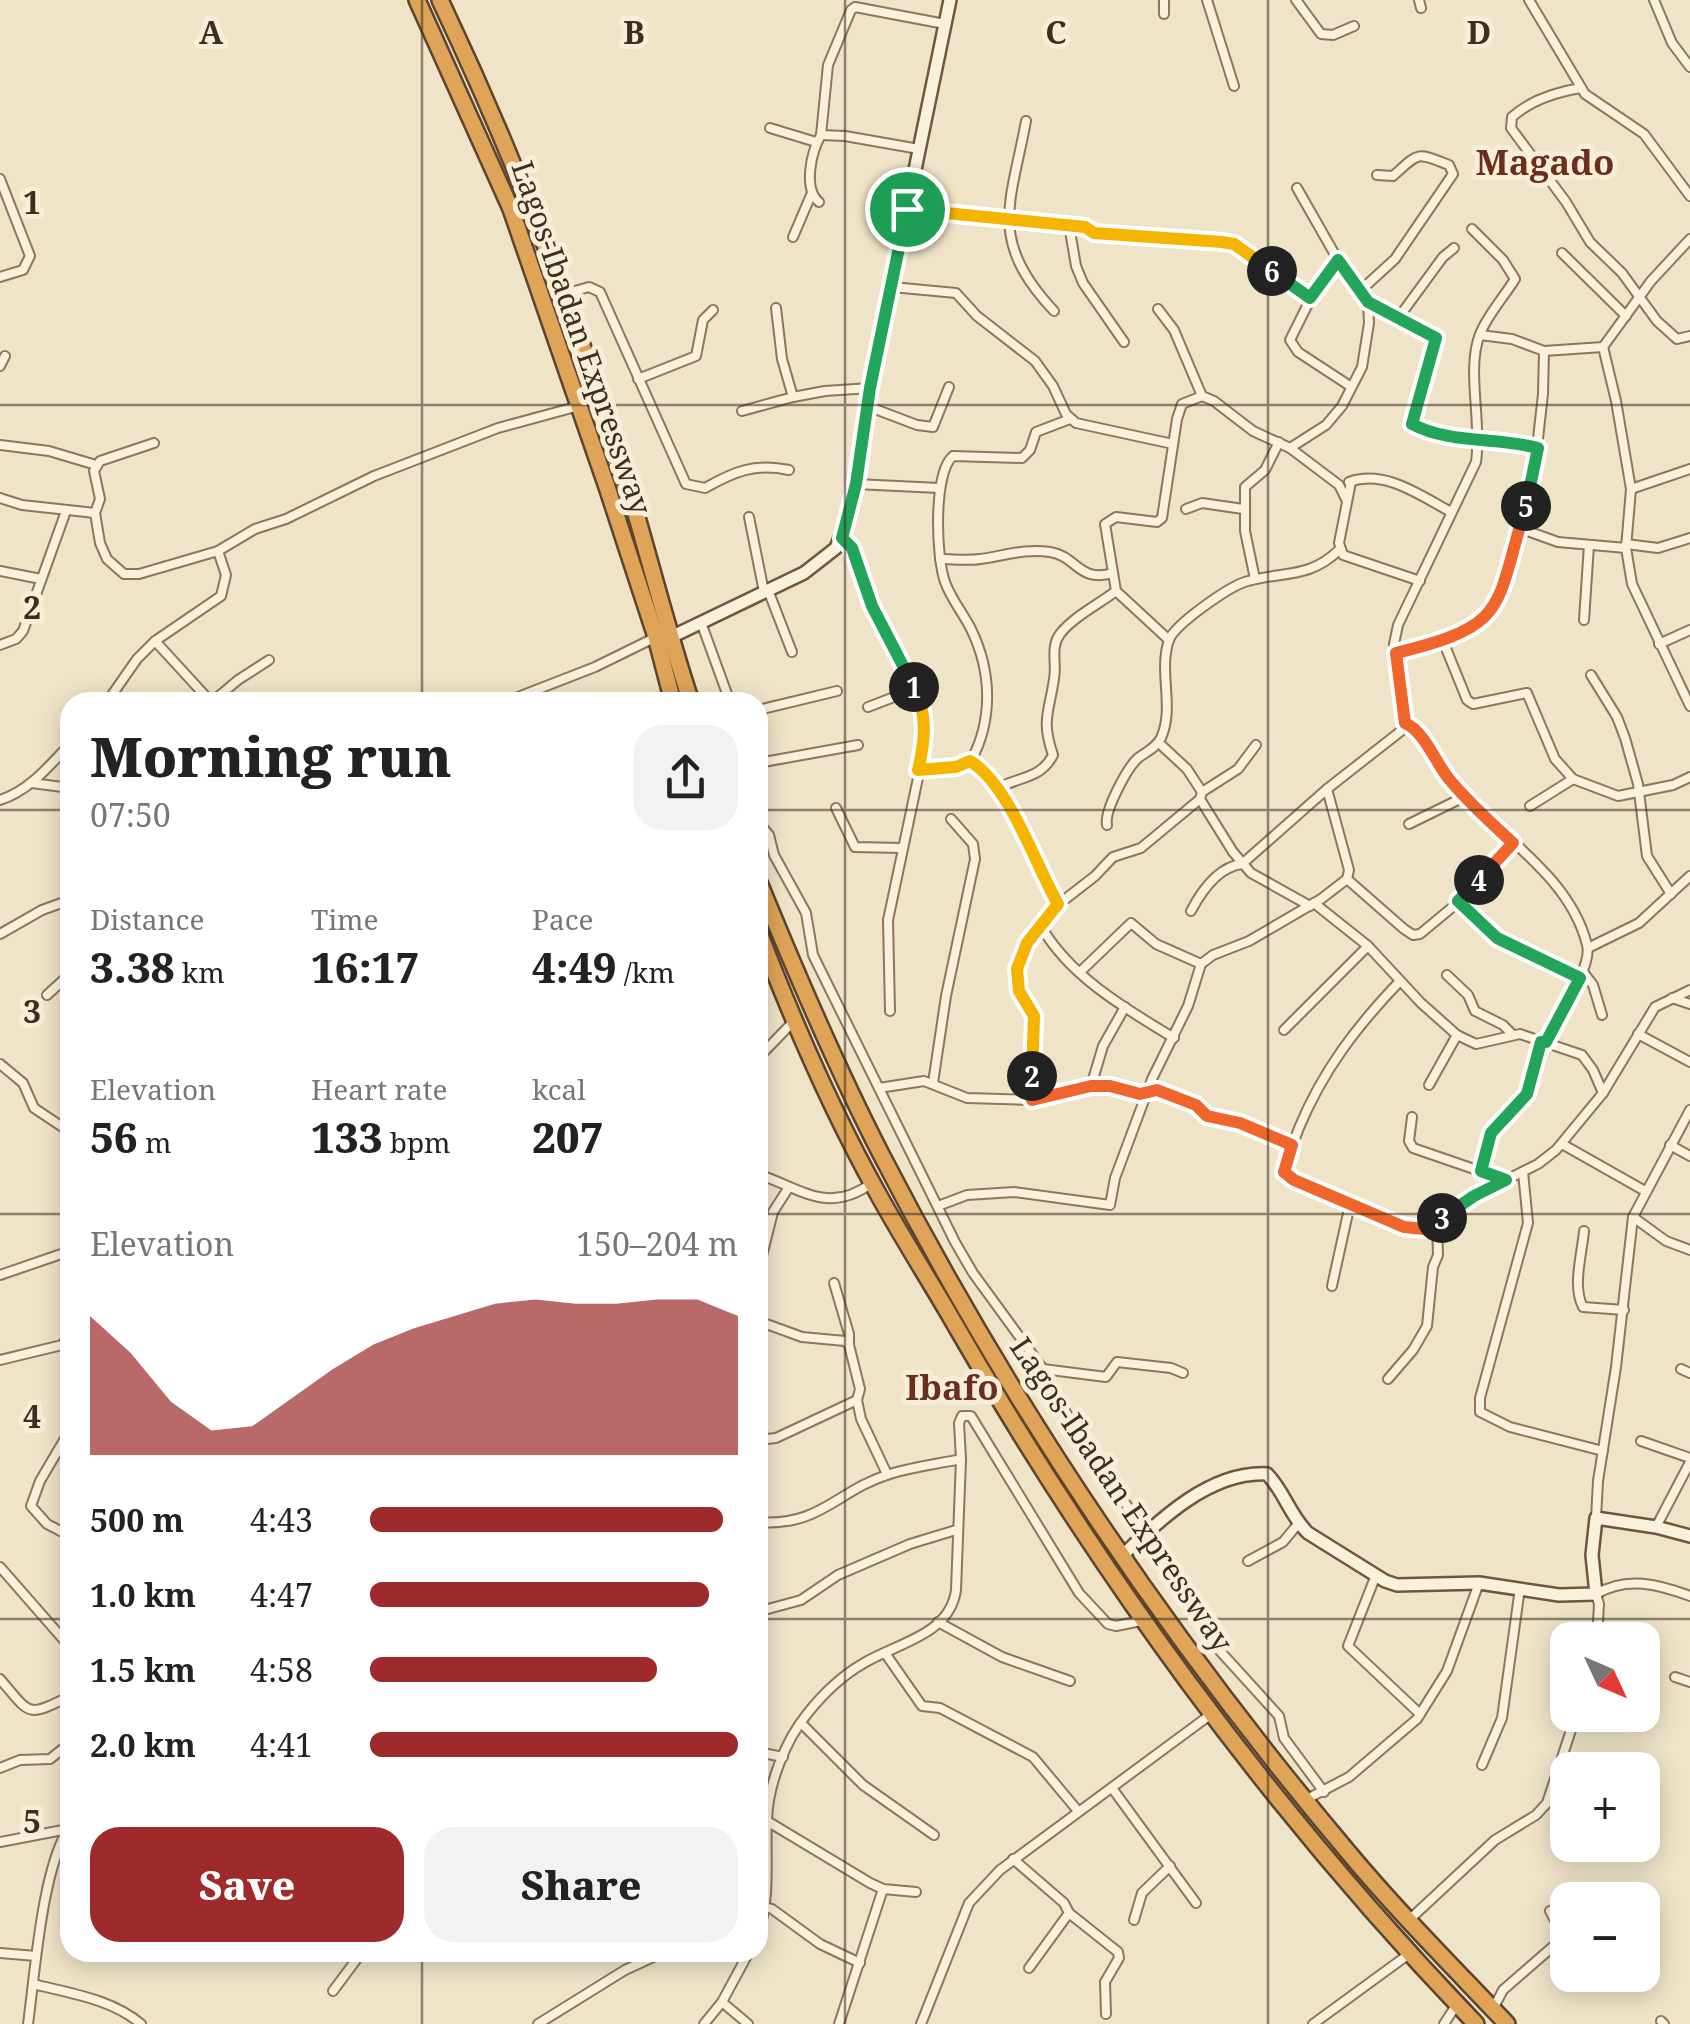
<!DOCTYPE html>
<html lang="en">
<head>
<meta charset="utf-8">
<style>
	body { margin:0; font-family:"Noto Serif",serif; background:#f2f2f2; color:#222; height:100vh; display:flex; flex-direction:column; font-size:38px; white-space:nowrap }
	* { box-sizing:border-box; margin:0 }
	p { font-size:32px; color:#767676 }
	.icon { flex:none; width:55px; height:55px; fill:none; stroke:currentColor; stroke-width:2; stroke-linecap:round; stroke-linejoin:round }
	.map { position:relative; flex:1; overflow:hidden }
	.drawer { position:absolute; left:60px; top:692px; width:708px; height:1270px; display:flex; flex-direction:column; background:#fff; border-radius:30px; box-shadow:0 5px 25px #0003 }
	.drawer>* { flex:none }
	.needle { width:65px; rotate:134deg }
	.tools { position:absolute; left:1550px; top:1622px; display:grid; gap:20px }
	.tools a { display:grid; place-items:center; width:110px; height:110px; border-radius:20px; background:#fff; box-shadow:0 5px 25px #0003; font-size:50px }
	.pin { position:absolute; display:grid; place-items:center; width:85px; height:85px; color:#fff; margin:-42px; border:5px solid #fff; border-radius:50%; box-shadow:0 2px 10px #0007 }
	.km { position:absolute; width:50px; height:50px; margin:-25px; border-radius:50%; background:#222; color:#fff; font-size:28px; line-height:50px; text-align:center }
	.round { display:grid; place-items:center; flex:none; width:105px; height:105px; border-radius:30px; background:#f2f2f2 }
	.overview { display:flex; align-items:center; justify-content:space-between; height:170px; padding:0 30px }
	h1 { font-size:55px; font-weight:800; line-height:75px }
	.stats { display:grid; grid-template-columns:repeat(3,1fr); gap:15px; height:170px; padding:10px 30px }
	.stats div { display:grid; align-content:center }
	.stats b { font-size:42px; font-weight:800 }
	.stats small { font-size:28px; font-weight:400 }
	.stats p { font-size:28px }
	.chart { height:280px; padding:20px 30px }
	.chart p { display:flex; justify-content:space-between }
	.chart svg { width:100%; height:180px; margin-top:10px; fill:#9e2a2b; opacity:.7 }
	.action { display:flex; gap:20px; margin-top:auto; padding:20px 30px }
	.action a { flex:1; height:115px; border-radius:30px; background:#9e2a2b; color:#fff; font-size:40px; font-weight:800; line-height:115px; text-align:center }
	.action a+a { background:#f2f2f2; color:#222 }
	ul { padding:0 30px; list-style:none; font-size:32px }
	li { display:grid; grid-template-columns:160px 120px 1fr; align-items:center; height:75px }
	li i { height:25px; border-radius:12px; background:#9e2a2b }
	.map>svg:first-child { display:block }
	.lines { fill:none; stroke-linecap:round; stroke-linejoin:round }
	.street-casing { stroke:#8d765c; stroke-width:12 }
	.secondary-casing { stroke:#6f573f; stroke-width:16 }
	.highway-casing { stroke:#5b4430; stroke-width:20 }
	.street { stroke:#faf1dc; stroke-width:8 }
	.secondary { stroke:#faf1dc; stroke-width:11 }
	.highway { stroke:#e0a458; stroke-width:15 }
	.split-1-casing { stroke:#fff; stroke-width:20 }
	.split-2-casing { stroke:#fff; stroke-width:20 }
	.split-3-casing { stroke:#fff; stroke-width:20 }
	.split-4-casing { stroke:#fff; stroke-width:20 }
	.split-5-casing { stroke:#fff; stroke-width:20 }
	.split-6-casing { stroke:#fff; stroke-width:20 }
	.split-7-casing { stroke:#fff; stroke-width:20 }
	.split-1 { stroke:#22a559; stroke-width:12 }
	.split-2 { stroke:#f5b400; stroke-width:12 }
	.split-3 { stroke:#f0652b; stroke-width:12 }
	.split-4 { stroke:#22a559; stroke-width:12 }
	.split-5 { stroke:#f0652b; stroke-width:12 }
	.split-6 { stroke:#22a559; stroke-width:12 }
	.split-7 { stroke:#f5b400; stroke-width:12 }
	.grid { fill:none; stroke:#3d2e20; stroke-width:2.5; stroke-opacity:0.55 }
	.labels { text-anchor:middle; stroke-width:10; stroke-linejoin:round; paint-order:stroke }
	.street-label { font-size:30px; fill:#3d2e20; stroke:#f7eed8 }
	.quarter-label { font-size:35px; font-weight:bold; fill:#6b2e1e; stroke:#f7eed8 }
	.grid-label { font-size:32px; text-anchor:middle; font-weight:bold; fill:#3d2e20; stroke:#f7eed8; stroke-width:10; stroke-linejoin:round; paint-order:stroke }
</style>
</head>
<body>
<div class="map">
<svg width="1690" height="2024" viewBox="0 0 1690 2024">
	<rect width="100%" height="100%" fill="#f0e4c8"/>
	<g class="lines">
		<g class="street-casing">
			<g id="street">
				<polyline points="1207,0 1234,86"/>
				<polyline points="1296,0 1321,34 1333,35 1354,26"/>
				<polyline points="1419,0 1421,8"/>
				<polyline points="1529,0 1585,94 1644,134 1690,196"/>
				<polyline points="1654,0 1672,43 1690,67"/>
				<polyline points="1164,14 1164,0"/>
				<path d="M1581,88C1556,92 1531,100 1512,117L1511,128L1566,202L1590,242L1622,273L1657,321L1677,339L1690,336"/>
				<path d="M1026,121C1011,203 987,240 1054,311"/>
				<polyline points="770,128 816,142"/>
				<polyline points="821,135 845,136 919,149"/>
				<polyline points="0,179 30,256 23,270 0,277"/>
				<path d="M1297,188L1338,260L1368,302L1436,338L1412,424C1450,445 1496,437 1538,448"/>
				<path d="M819,202C803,189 811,152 821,135L828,65L851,10L855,7L945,24"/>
				<polyline points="907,209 1085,227 1094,233 1222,242 1234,244 1311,298"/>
				<polyline points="1069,225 1076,266 1083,283 1124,342"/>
				<path d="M1472,229L1503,260L1515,279C1504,297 1488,314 1480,334C1466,369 1482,421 1476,462L1398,625L1394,644L1405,723C1426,732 1437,765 1451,782C1495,833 1570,875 1587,945C1593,967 1556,1021 1546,1042"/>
				<polyline points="793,237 811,195"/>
				<polyline points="1562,253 1626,316"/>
				<polyline points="1338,260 1314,292 1290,340 1298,352 1350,386"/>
				<polyline points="892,287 956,293 977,316 1035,361 1053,386 1066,414 1076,423 1173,444"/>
				<path d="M1360,291L1395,259L1453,174L1449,165C1415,152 1420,152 1393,176L1377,175"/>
				<path d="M564,294L589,287L600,292L686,484L705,488C735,471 755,463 789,470"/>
				<polyline points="1158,309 1174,330 1202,396"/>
				<polyline points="1399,317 1443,257 1454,248"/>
				<polyline points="1480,335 1512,339 1544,351 1603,347 1651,281 1690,239"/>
				<polyline points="1603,347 1616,401 1631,489 1626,548 1632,584 1690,706"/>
				<polyline points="0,366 5,356"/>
				<polyline points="638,379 696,356 703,320 713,310"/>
				<polyline points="793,397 825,391 870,388"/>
				<polyline points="867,406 917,425 933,427 949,387"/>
				<polyline points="742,411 793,397 782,359 776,308"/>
				<polyline points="154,443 100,461 94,471 100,499 95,513 100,543 107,559 124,574 139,574 218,551 255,529 286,519 374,476 498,428 579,406"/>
				<polyline points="0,445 49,451 96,465"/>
				<polyline points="1290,448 1326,425 1342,406 1362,367 1369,323 1368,302"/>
				<path d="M1349,482C1385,469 1421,496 1451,512"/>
				<polyline points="1351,482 1339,543 1343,555 1420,581"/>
				<polyline points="856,484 939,488"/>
				<polyline points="1631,489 1690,469"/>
				<polyline points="0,498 22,505 95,513"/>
				<polyline points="1186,509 1202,503 1243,509"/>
				<polyline points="749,517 764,592"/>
				<polyline points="1519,528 1558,542 1626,548"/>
				<polyline points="842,538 852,548 872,606 919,698 926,740 888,920 890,1011"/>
				<polyline points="1626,544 1658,548 1690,538"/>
				<path d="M940,559C953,559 967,561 980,559C1003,556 1026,548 1050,552C1077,556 1078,583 1113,573"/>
				<polyline points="0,571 41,579"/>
				<polyline points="1255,579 1245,531 1245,487 1265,470 1279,442"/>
				<polyline points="768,590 792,652"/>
				<polyline points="1584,620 1589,545"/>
				<polyline points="702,625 730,702"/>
				<polyline points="1169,640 1116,591 1105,524 1116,517 1157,522 1162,518 1177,419 1182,404 1202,396 1214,401 1253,431 1290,448 1339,485 1347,501"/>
				<polyline points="155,641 211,702"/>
				<polyline points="1443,641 1467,700 1473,704 1527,693 1555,759 1573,779 1618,796 1673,785 1690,777"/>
				<polyline points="1659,644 1690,630"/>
				<polyline points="0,645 16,639 23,631 66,511"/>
				<polyline points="1395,653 1461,635 1483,621 1496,605 1533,483 1543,394 1544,351"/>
				<polyline points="1591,675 1617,717 1625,738 1638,784 1647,856 1671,894"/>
				<polyline points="107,702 137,659 155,641 221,596 226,575 218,551"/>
				<polyline points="212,702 238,680 269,660"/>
				<polyline points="505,702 595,667 656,637"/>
				<polyline points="868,707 915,689"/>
				<polyline points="758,710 837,691"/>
				<polyline points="1159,743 1187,769 1202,792 1200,799 1233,852 1251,873 1310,906"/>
				<path d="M971,761C993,720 992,672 971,629C963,613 951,599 945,582C936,557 933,473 953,456L1022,458L1030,450L1036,432L1070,419"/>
				<polyline points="758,763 858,745"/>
				<path d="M918,770L956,767L971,761C1009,784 1035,864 1059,904"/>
				<polyline points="32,783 70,788"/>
				<path d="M995,784L1002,786C1022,777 1042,777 1053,755C1041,720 1049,713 1054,679C1057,664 1050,647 1060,634C1073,617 1099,604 1116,591"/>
				<polyline points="1202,792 1238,769 1256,745"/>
				<path d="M0,800C29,791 49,766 70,744"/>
				<polyline points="1530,806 1573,779"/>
				<polyline points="836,808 855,847 902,848"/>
				<polyline points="758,822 769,835 774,855 806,913 813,955 955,1242 973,1273 1043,1369 1072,1424 1146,1534"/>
				<polyline points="1409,824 1464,797"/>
				<path d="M1107,825C1104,811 1127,768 1138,758C1146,752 1156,748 1161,738C1175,707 1158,672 1169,640C1175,624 1231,585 1248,581C1284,571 1309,579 1339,550"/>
				<polyline points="1347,879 1404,929 1413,935 1420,934 1455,905 1513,843"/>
				<polyline points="1458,901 1497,938 1580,978"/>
				<polyline points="1314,903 1368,946 1421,1003 1457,1035 1476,1044 1520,1034 1582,1055 1593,1070 1603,1093"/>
				<path d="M1191,911C1202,890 1218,867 1242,864L1327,789L1401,731L1405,723"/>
				<path d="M1041,926C1069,976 1126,1009 1174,1038"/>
				<polyline points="0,934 42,910 70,900"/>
				<polyline points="1588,948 1639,923 1690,876"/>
				<polyline points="1080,972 1131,923 1156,944 1201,964"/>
				<polyline points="1583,972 1593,985 1602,1015"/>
				<polyline points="1447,975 1468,995 1475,1011 1503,1025 1512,1034"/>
				<path d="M1400,981C1357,1026 1323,1070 1299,1128C1294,1142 1286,1157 1285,1172L1294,1180L1404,1227L1424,1229L1437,1222"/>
				<polyline points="47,995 70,974"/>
				<polyline points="1672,998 1690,1004"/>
				<polyline points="1284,1030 1368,946"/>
				<polyline points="1638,1034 1690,1062"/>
				<polyline points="758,1058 793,1022"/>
				<polyline points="0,1064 23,1083 34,1108 70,1132"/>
				<polyline points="933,1083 946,996 975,859 973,844 951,819"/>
				<polyline points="1429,1085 1457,1035"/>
				<polyline points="1091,1086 1103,1046 1125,1007"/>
				<polyline points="879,1088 924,1081 967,1098 1032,1100 1091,1086 1110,1086 1141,1094 1157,1091 1185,1100 1207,1116 1240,1123 1292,1145"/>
				<polyline points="1032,1100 1034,1016 1019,991 1020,955 1059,904 1095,876 1113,857 1141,848 1200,799"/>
				<polyline points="1412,1117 1409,1141 1413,1148 1506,1180"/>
				<polyline points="1562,1144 1645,1191"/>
				<polyline points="1670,1145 1690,1156"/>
				<polyline points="1481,1171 1491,1133 1527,1093 1541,1042"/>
				<polyline points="1523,1172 1528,1223 1480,1398 1480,1412 1510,1427 1603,1451"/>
				<path d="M758,1174C802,1189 828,1215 872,1183"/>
				<polyline points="938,1206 967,1195 1014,1192 1110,1205 1115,1178 1152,1079 1188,1006 1201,964 1213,955 1249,941 1321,899 1347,879 1349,870 1327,789"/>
				<polyline points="1633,1217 1666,1241 1690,1250"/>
				<path d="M1584,1231C1582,1254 1572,1287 1583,1307L1624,1310"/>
				<polyline points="758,1272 773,1212 789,1187"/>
				<polyline points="0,1275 70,1251"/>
				<polyline points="834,1283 849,1334 849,1345"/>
				<polyline points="1332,1286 1350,1204"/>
				<polyline points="758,1321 802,1337 845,1341 849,1345 860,1389 857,1400 861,1419 887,1474"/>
				<polyline points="0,1360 62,1345 70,1333"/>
				<polyline points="1043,1369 1106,1377 1117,1362 1171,1368 1183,1373"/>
				<polyline points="1681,1369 1690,1373"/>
				<polyline points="1388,1379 1413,1350 1427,1326 1433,1267 1438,1255 1437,1222 1474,1196 1538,1164 1556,1150 1603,1093 1655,1007 1690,990"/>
				<polyline points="70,1430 40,1481 31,1506 47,1524 70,1536"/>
				<polyline points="758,1440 776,1438 857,1400"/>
				<polyline points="1641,1441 1690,1458"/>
				<polyline points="1596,1518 1598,1481 1616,1367 1633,1217 1690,1110"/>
				<path d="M758,1522C821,1527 837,1490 890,1474C913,1467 937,1464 961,1459"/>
				<polyline points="1656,1527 1690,1462"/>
				<polyline points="1248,1561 1283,1542 1298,1524"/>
				<polyline points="0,1567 70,1647"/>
				<polyline points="1376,1575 1348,1646 1420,1714"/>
				<polyline points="758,1606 768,1609 801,1600 838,1575 910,1544 956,1530"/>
				<polyline points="938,1622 1002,1657 1070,1681"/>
				<path d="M1597,1640L1599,1604L1596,1594C1627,1576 1658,1584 1690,1596"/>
				<polyline points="1220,1651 1279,1716 1284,1738 1324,1792"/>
				<polyline points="885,1653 922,1706 940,1708 1033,1757 1078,1811"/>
				<polyline points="1675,1677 1690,1682"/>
				<path d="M0,1679C31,1715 26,1718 70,1696"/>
				<polyline points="801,1723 863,1785 934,1835"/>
				<polyline points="758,1752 783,1757"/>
				<polyline points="1482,1765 1502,1718 1520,1588"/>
				<polyline points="0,1768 20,1760 50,1759 70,1743"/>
				<polyline points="1112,1788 1196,1903"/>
				<polyline points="1305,1800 1349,1777 1417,1719 1447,1671 1479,1583"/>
				<polyline points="767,1821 870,1883 883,1889 916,1892"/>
				<polyline points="0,1842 68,1829"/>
				<polyline points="1013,1859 1064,1903 1069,1913 1029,1968"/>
				<polyline points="758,1910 765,1907 772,1909 820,1944 860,1963"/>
				<polyline points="1069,1913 1118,1952 1119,1958 1105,1982 1106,2014"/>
				<polyline points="1134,1920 1142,1893 1170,1866"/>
				<polyline points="1408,1921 1495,1840 1536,1815 1547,1803 1576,1715"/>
				<path d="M758,1934C771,1897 765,1859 767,1820C768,1785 785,1741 807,1714C822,1695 843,1675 864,1663C897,1643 950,1635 956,1590L961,1459L959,1423L962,1416H971L1079,1593L1108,1624L1116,1626L1141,1621"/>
				<polyline points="0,1953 36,1956"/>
				<path d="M33,1984C69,1993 112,1999 141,2024"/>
				<polyline points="333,1991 362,1952"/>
				<polyline points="722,2002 748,2024"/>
				<polyline points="1493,2009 1503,1990 1557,1943 1557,1924 1550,1911"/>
				<polyline points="1661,2021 1664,2024"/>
				<path d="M28,2024C35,1973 42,1867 70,1826"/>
				<polyline points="538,2024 625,1970 664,1952"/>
				<polyline points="704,2024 722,2002 749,1952"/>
				<polyline points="839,2024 883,1889"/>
				<polyline points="921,2024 969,1903 1000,1870 1210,1715"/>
				<polyline points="1313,2024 1409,1954"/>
				<polyline points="1444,2024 1457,2004"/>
			</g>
		</g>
		<g class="secondary-casing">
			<g id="secondary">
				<polyline points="669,638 804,573 836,548 847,520 856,484 870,388 950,0"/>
				<path d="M1122,1556C1160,1519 1211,1471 1267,1474C1284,1491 1290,1516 1308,1533L1385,1581L1397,1585L1479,1583L1559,1595L1596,1594L1592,1555L1596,1518L1656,1527L1690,1536"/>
			</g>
		</g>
		<g class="highway-casing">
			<g id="highway">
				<polyline points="417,0 511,209 607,487 656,637 673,702"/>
				<path d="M440,0C514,156 577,318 627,483C649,556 667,630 691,702"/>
				<path d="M758,880C796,973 836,1067 882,1156C1010,1404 1168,1638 1348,1852C1398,1912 1453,1967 1507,2024"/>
				<path d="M758,930C792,1019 831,1109 877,1192C899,1232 923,1270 946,1309C1096,1571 1267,1806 1476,2024"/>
			</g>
		</g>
		<use href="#street" class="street"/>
		<use href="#secondary" class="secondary"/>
		<use href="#highway" class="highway"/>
	</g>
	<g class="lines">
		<g class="split-1-casing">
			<polyline id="split-1" points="907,209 870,388 856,484 842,538 852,548 872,606 914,687"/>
		</g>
		<g class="split-2-casing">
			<path id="split-2" d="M914,687C928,714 925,742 918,770L956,767L970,761C1009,784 1035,864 1058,904L1027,943L1017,969L1019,991L1034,1016L1032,1076"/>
		</g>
		<g class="split-3-casing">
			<polyline id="split-3" points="1032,1076 1032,1100 1091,1086 1110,1086 1140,1094 1157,1090 1196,1105 1207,1116 1240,1123 1292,1145 1284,1172 1294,1180 1404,1227 1424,1229 1442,1218"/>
		</g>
		<g class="split-4-casing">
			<polyline id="split-4" points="1442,1218 1474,1196 1506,1180 1481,1171 1491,1133 1527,1094 1541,1042 1546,1042 1580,978 1497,938 1458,901 1479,880"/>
		</g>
		<g class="split-5-casing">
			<path id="split-5" d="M1479,880L1513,843C1491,823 1468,802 1449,779C1435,762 1425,732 1405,723L1396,653C1511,625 1494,609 1526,506"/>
		</g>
		<g class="split-6-casing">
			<path id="split-6" d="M1272,271L1310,298L1338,260L1368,302L1436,338L1412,424C1449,444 1496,437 1538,448L1526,506"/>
		</g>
		<g class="split-7-casing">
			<polyline id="split-7" points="907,209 1085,227 1094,233 1222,242 1234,244 1272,271"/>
		</g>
		<use href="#split-1" class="split-1"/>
		<use href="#split-2" class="split-2"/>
		<use href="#split-3" class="split-3"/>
		<use href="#split-4" class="split-4"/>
		<use href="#split-5" class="split-5"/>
		<use href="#split-6" class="split-6"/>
		<use href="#split-7" class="split-7"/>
	</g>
	<path class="grid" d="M422,0V702M845,0V2024M1268,0V2024M0,405H1690M0,810H70M758,810H1690M0,1214H70M758,1214H1690M0,1619H70M758,1619H1690M422,1952V2024"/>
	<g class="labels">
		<g class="street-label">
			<text transform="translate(581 338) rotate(71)" y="10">Lagos-Ibadan Expressway</text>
			<text transform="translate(1121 1495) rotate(56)" y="10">Lagos-Ibadan Expressway</text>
		</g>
		<g class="quarter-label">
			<text x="1545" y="175">Magado</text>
			<text x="952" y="1400">Ibafo</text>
		</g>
	</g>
	<g class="grid-label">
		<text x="211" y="44">A</text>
		<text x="634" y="44">B</text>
		<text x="1056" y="44">C</text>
		<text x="1479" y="44">D</text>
		<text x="32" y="214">1</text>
		<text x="32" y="619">2</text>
		<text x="32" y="1023">3</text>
		<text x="32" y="1428">4</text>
		<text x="32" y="1833">5</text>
	</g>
</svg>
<div class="tools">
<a><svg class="needle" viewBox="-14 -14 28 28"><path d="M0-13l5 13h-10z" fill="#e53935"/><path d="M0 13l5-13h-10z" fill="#767676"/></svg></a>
<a>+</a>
<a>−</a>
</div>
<div class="pin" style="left:907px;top:209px;background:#1e9e55"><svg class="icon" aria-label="arrive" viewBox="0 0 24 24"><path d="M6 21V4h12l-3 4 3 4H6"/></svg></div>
<b class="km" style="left:914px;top:687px">1</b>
<b class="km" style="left:1032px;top:1076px">2</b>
<b class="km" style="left:1442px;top:1218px">3</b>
<b class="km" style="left:1479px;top:880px">4</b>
<b class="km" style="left:1526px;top:506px">5</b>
<b class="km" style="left:1272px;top:271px">6</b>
<section class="drawer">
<div class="overview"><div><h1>Morning run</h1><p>07:50</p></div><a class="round"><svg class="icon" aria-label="share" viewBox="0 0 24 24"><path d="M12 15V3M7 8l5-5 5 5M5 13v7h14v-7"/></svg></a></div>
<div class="stats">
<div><p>Distance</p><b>3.38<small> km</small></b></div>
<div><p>Time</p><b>16:17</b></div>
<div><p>Pace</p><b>4:49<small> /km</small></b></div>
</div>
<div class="stats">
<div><p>Elevation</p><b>56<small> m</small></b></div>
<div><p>Heart rate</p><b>133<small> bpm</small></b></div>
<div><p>kcal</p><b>207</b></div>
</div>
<div class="chart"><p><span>Elevation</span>150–204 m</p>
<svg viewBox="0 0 160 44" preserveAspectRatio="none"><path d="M0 44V10L10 19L20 31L30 38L40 37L50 30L60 23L70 17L80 13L90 10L100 7L110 6L120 7L130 7L140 6L150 6L160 10V44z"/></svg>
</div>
<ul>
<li><b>500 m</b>4:43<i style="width:96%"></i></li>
<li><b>1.0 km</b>4:47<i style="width:92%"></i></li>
<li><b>1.5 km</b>4:58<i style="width:78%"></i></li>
<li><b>2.0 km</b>4:41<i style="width:100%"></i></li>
</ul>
<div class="action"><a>Save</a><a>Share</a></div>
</section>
</div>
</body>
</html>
